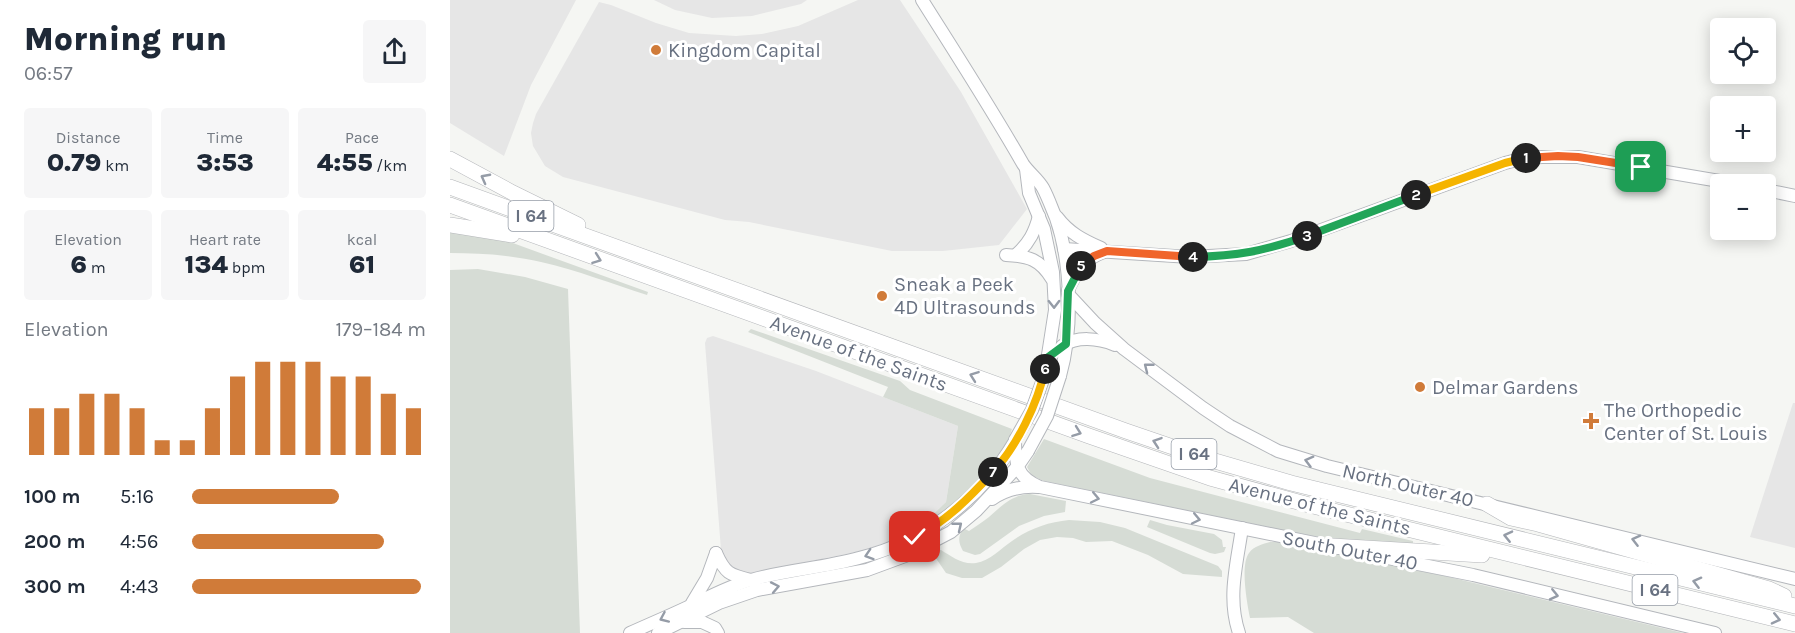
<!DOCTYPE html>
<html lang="en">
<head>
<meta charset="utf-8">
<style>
	body { margin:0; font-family:Karla,sans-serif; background:#f6f6f7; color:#1f2937; height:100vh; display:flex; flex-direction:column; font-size:22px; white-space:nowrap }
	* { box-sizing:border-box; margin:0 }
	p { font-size:20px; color:#747a83 }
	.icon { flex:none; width:33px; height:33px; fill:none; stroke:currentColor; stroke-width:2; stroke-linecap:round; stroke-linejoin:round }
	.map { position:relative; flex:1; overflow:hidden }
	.panel { display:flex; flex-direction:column; background:#fff; width:450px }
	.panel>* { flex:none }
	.controls { position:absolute; left:1260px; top:18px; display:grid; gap:12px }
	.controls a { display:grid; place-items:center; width:66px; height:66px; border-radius:6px; background:#fff; box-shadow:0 3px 15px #0003; font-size:30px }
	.pin { position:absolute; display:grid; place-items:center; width:51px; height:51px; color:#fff; margin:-26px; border-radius:12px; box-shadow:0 3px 9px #0006 }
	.km { position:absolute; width:30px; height:30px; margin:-15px; border-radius:50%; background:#222; color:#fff; font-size:16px; line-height:30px; text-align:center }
	.round { display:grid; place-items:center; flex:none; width:63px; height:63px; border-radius:6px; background:#f6f6f7 }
	.overview { display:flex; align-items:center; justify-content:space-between; height:102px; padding:0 24px }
	h1 { font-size:33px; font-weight:800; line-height:45px }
	.metrics { display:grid; grid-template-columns:repeat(3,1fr); gap:9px; height:102px; padding:6px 24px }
	.metrics div { display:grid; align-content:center; border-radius:6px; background:#f6f6f7; text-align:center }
	.metrics b { font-size:26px; font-weight:800 }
	.metrics small { font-size:16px; font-weight:400 }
	.metrics p { font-size:16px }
	.chart { height:168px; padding:12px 24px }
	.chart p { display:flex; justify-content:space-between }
	.chart svg { width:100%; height:108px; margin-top:6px; stroke:#d07b39; stroke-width:6 }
	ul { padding:0 24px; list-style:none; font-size:20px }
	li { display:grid; grid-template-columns:96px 72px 1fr; align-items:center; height:45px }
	li i { height:15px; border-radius:8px; background:#d07b39 }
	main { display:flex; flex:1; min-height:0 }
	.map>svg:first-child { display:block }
	.built { fill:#e6e6e6 }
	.green { fill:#d6dcd5 }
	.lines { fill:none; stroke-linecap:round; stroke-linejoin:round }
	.secondary-casing { stroke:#b4b7bc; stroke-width:14 }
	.highway-casing { stroke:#b4b6ba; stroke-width:16 }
	.secondary { stroke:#fff; stroke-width:12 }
	.highway { stroke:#fff; stroke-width:15 }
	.secondary-bridge-casing { stroke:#b4b7bc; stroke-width:14; stroke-linecap:butt }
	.secondary-bridge { stroke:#fff; stroke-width:12 }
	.oneway { stroke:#959ca7 }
	.split-1-casing { stroke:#fff; stroke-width:12 }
	.split-2-casing { stroke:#fff; stroke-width:12 }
	.split-3-casing { stroke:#fff; stroke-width:12 }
	.split-4-casing { stroke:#fff; stroke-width:12 }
	.split-5-casing { stroke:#fff; stroke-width:12 }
	.split-6-casing { stroke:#fff; stroke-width:12 }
	.split-7-casing { stroke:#fff; stroke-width:12 }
	.split-8-casing { stroke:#fff; stroke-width:12 }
	.split-1 { stroke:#f0652b; stroke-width:8 }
	.split-2 { stroke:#f5b400; stroke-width:8 }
	.split-3 { stroke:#22a559; stroke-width:8 }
	.split-4 { stroke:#22a559; stroke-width:8 }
	.split-5 { stroke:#f0652b; stroke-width:8 }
	.split-6 { stroke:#22a559; stroke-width:8 }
	.split-7 { stroke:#f5b400; stroke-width:8 }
	.split-8 { stroke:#f5b400; stroke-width:8 }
	.poi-dot { fill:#d07b39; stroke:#fff; stroke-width:2 }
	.labels { text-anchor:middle; stroke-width:6; stroke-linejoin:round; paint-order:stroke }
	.shield { fill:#fff; stroke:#959ca7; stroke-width:1.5 }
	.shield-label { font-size:18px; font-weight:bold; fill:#687181 }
	.poi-label { font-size:20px; fill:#687181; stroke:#fff; text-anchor:start }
	.street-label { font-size:20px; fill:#687181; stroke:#fff }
</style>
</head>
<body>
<main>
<section class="panel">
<div class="overview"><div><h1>Morning run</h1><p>06:57</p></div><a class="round"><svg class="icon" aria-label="share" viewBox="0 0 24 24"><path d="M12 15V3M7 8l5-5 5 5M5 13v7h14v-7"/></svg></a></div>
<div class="metrics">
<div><p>Distance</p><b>0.79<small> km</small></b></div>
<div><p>Time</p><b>3:53</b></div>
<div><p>Pace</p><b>4:55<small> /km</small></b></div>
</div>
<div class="metrics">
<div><p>Elevation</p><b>6<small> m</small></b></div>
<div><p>Heart rate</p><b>134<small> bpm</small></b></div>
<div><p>kcal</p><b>61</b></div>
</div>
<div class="chart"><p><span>Elevation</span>179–184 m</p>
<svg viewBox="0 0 160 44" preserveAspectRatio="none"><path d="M5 44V25M15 44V25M25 44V19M35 44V19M45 44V25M55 44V38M65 44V38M75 44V25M85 44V12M95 44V6M105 44V6M115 44V6M125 44V12M135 44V12M145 44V19M155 44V25"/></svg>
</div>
<ul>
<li><b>100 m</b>5:16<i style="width:63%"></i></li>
<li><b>200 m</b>4:56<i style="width:82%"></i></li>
<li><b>300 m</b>4:43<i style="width:98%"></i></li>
</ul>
</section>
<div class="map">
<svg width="1345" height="633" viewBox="0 0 1345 633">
	<rect width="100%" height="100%" fill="#f5f6f3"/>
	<g class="built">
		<polygon points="0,0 126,0 81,85 54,156 0,123"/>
		<polygon points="204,0 357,0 351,4 302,16 262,18 225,10"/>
		<polygon points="408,0 450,0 511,92 577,209 549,245 493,251 442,251 299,222 275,220 113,177 95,166 83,146 81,133 83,123 86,114 149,2 161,5 206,23 239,33 286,36 312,34 348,26"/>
		<polygon points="263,336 366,371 508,426 496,502 473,524 439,541 416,550 297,574 279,566 271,550 255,343 257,338"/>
		<polygon points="1343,403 1345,403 1345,548 1300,537"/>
	</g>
	<g class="green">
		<path d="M0,231L57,241L198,292L197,295C162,284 127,270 91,262C62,255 30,253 0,253Z"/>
		<polygon points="28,269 75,277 118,289 130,633 0,633 0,270"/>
		<polygon points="301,329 450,381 460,390 562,429 559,438 561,440 521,490 499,511 466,531 464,529 473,524 496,502 508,426 433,397 438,387 298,332"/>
		<polygon points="594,439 700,478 910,533 912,529 963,541 963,546 897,541 862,536 594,481 582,476 577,467"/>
		<path d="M580,494L616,501L615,512L594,516L569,526L530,554L525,555L513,551C508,542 508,537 513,528L519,531C526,526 533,522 539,517C553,505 561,495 580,494Z"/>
		<path d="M619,520L650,522L675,528L768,566L772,571V577L733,574L698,555L662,541L636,542L623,538L607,537L590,540L574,549L551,567L532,578H512L496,573L481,551L491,550C501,556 512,565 526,563C540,561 550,549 562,541C579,529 598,522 619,520Z"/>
		<polygon points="700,520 717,525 764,534 772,540 773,547 776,547 774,552 765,554 760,553 697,527"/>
		<path d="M820,542H832L995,576L1233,633H864L838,617L800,618C797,603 790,565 799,553C804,546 813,544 820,542Z"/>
	</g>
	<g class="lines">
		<g class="secondary-casing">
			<g id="secondary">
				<path d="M472,0C506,54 541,108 573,164C579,173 588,179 593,188C598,197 602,209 606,218C622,265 623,329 610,376"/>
				<polyline points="576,169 579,193 594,229 603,272 605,310 595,374"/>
				<polyline points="1316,190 1345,196"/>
				<path d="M607,217C619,233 633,240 651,248"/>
				<polyline points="614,249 740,257 796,254 841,241 1055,163 1074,158 1092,157 1128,157 1287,184"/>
				<path d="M567,254C579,243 585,232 589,216"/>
				<path d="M556,255C578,256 590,259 602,279"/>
				<path d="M618,290C627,271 634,259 654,252"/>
				<polyline points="618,294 645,323 674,349 753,408 780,426 828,451 877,466 1345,579"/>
				<path d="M612,346C627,336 648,338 665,345"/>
				<path d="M565,440C565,463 566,477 590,487L889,548"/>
				<path d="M542,499C555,490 572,486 588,487"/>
				<path d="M266,553C275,573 279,575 301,580"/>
				<polyline points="918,554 1023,575 1265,633"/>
				<polyline points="242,603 257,578 266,553"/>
				<polyline points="234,622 252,622 265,628 268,633"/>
				<path d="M180,633C200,624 219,616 238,607C259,597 279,586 301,580C336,570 373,568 409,558C474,542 531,499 565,441"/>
				<polyline points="208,633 269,603 307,590 417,570 455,556 501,532 526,511 567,467 578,451"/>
				<path d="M789,633C777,598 787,563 792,528"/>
			</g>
		</g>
		<g class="highway-casing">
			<g id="highway">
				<polyline points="0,159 63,193 128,225"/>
				<polyline points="0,187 676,431 758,459 841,483 1345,606"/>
				<polyline points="0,205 639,436 760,478 859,505 1345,624"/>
				<polyline points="0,225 62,235"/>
				<polyline points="1037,504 1061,518 1088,524 1319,589 1334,596"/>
				<polyline points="882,546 1032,555"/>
			</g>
		</g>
		<use href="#secondary" class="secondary"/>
		<use href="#highway" class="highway"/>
		<g class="secondary-bridge-casing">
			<g id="secondary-bridge">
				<polyline points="565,440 582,410 595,374"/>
				<polyline points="578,451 597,416 610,376"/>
			</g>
		</g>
		<use href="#secondary-bridge" class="secondary-bridge"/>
	</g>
	<defs><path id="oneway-chevron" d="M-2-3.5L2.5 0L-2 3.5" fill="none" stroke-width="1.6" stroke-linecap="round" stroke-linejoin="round" transform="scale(1.5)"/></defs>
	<g class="oneway">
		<use href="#oneway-chevron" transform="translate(35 178) rotate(-152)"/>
		<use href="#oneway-chevron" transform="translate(147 259) rotate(20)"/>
		<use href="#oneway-chevron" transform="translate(604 304) rotate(89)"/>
		<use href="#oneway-chevron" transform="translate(698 367) rotate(-142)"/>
		<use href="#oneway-chevron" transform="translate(524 376) rotate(-160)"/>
		<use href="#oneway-chevron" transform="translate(627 432) rotate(20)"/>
		<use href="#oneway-chevron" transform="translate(707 442) rotate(-161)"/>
		<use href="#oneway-chevron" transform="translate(859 461) rotate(-165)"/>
		<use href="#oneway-chevron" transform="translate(645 498) rotate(12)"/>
		<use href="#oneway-chevron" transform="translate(746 519) rotate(12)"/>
		<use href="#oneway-chevron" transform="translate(508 526) rotate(-39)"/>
		<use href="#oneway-chevron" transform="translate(1058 536) rotate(-167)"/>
		<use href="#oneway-chevron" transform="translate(1186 540) rotate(-166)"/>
		<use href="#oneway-chevron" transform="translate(419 555) rotate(162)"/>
		<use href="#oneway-chevron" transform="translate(1247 582) rotate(-166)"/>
		<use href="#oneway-chevron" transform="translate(325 587) rotate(-11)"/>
		<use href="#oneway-chevron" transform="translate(1104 595) rotate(13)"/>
		<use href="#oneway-chevron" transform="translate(214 618) rotate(156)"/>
		<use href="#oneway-chevron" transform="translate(1326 619) rotate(13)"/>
	</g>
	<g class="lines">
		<g class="split-1-casing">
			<polyline id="split-1" points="1076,158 1108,156 1128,157 1191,167"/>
		</g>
		<g class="split-2-casing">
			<polyline id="split-2" points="966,195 1055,163 1076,158"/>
		</g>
		<g class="split-3-casing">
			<polyline id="split-3" points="857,236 966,195"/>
		</g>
		<g class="split-4-casing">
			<path id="split-4" d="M743,257C787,256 815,251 857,236"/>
		</g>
		<g class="split-5-casing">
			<polyline id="split-5" points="631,266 644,256 657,251 743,257"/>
		</g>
		<g class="split-6-casing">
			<polyline id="split-6" points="595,369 597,358 616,344 618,291 631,266"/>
		</g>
		<g class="split-7-casing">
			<path id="split-7" d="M543,472C567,446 588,403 595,369"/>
		</g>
		<g class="split-8-casing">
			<path id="split-8" d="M465,537C497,521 520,497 543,472"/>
		</g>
		<use href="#split-1" class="split-1"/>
		<use href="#split-2" class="split-2"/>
		<use href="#split-3" class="split-3"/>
		<use href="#split-4" class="split-4"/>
		<use href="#split-5" class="split-5"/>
		<use href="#split-6" class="split-6"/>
		<use href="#split-7" class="split-7"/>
		<use href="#split-8" class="split-8"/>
	</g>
	<g class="poi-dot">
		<circle cx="206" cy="50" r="6"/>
		<circle cx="432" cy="296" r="6"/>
		<circle cx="970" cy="387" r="6"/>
		<path d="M1138 412h6v6h6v6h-6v6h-6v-6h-6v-6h6z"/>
	</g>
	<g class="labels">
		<g class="shield">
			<rect x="58.5" y="201" width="45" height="30" rx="4.5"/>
			<rect x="721.5" y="439" width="45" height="30" rx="4.5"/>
			<rect x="1182.5" y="575" width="45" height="30" rx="4.5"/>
		</g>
		<g class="shield-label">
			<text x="81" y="222">I 64</text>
			<text x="744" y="460">I 64</text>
			<text x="1205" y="596">I 64</text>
		</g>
		<g class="poi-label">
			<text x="218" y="57">Kingdom Capital</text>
			<text x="444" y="291">Sneak a Peek<tspan x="444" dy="23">4D Ultrasounds</tspan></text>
			<text x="982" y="394">Delmar Gardens</text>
			<text x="1154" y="417">The Orthopedic<tspan x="1154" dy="23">Center of St. Louis</tspan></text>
		</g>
		<g class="street-label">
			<text transform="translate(409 353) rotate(20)" y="7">Avenue of the Saints</text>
			<text transform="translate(958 485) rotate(13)" y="7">North Outer 40</text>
			<text transform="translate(870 506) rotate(14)" y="7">Avenue of the Saints</text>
			<text transform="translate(900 550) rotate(11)" y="7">South Outer 40</text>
		</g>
	</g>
</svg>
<div class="controls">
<a><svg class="icon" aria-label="locate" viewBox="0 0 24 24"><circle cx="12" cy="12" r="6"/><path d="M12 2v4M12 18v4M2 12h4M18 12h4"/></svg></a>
<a>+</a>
<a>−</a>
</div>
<div class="pin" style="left:1191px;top:167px;background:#1e9e55"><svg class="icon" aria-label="arrive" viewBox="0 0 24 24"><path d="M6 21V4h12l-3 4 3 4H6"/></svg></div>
<div class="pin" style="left:465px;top:537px;background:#d93025"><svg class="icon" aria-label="check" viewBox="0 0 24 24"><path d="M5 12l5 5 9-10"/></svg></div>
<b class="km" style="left:1076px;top:158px">1</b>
<b class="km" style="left:966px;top:195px">2</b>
<b class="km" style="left:857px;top:236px">3</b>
<b class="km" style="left:743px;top:257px">4</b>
<b class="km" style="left:631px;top:266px">5</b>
<b class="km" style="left:595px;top:369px">6</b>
<b class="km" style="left:543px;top:472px">7</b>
</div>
</main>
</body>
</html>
